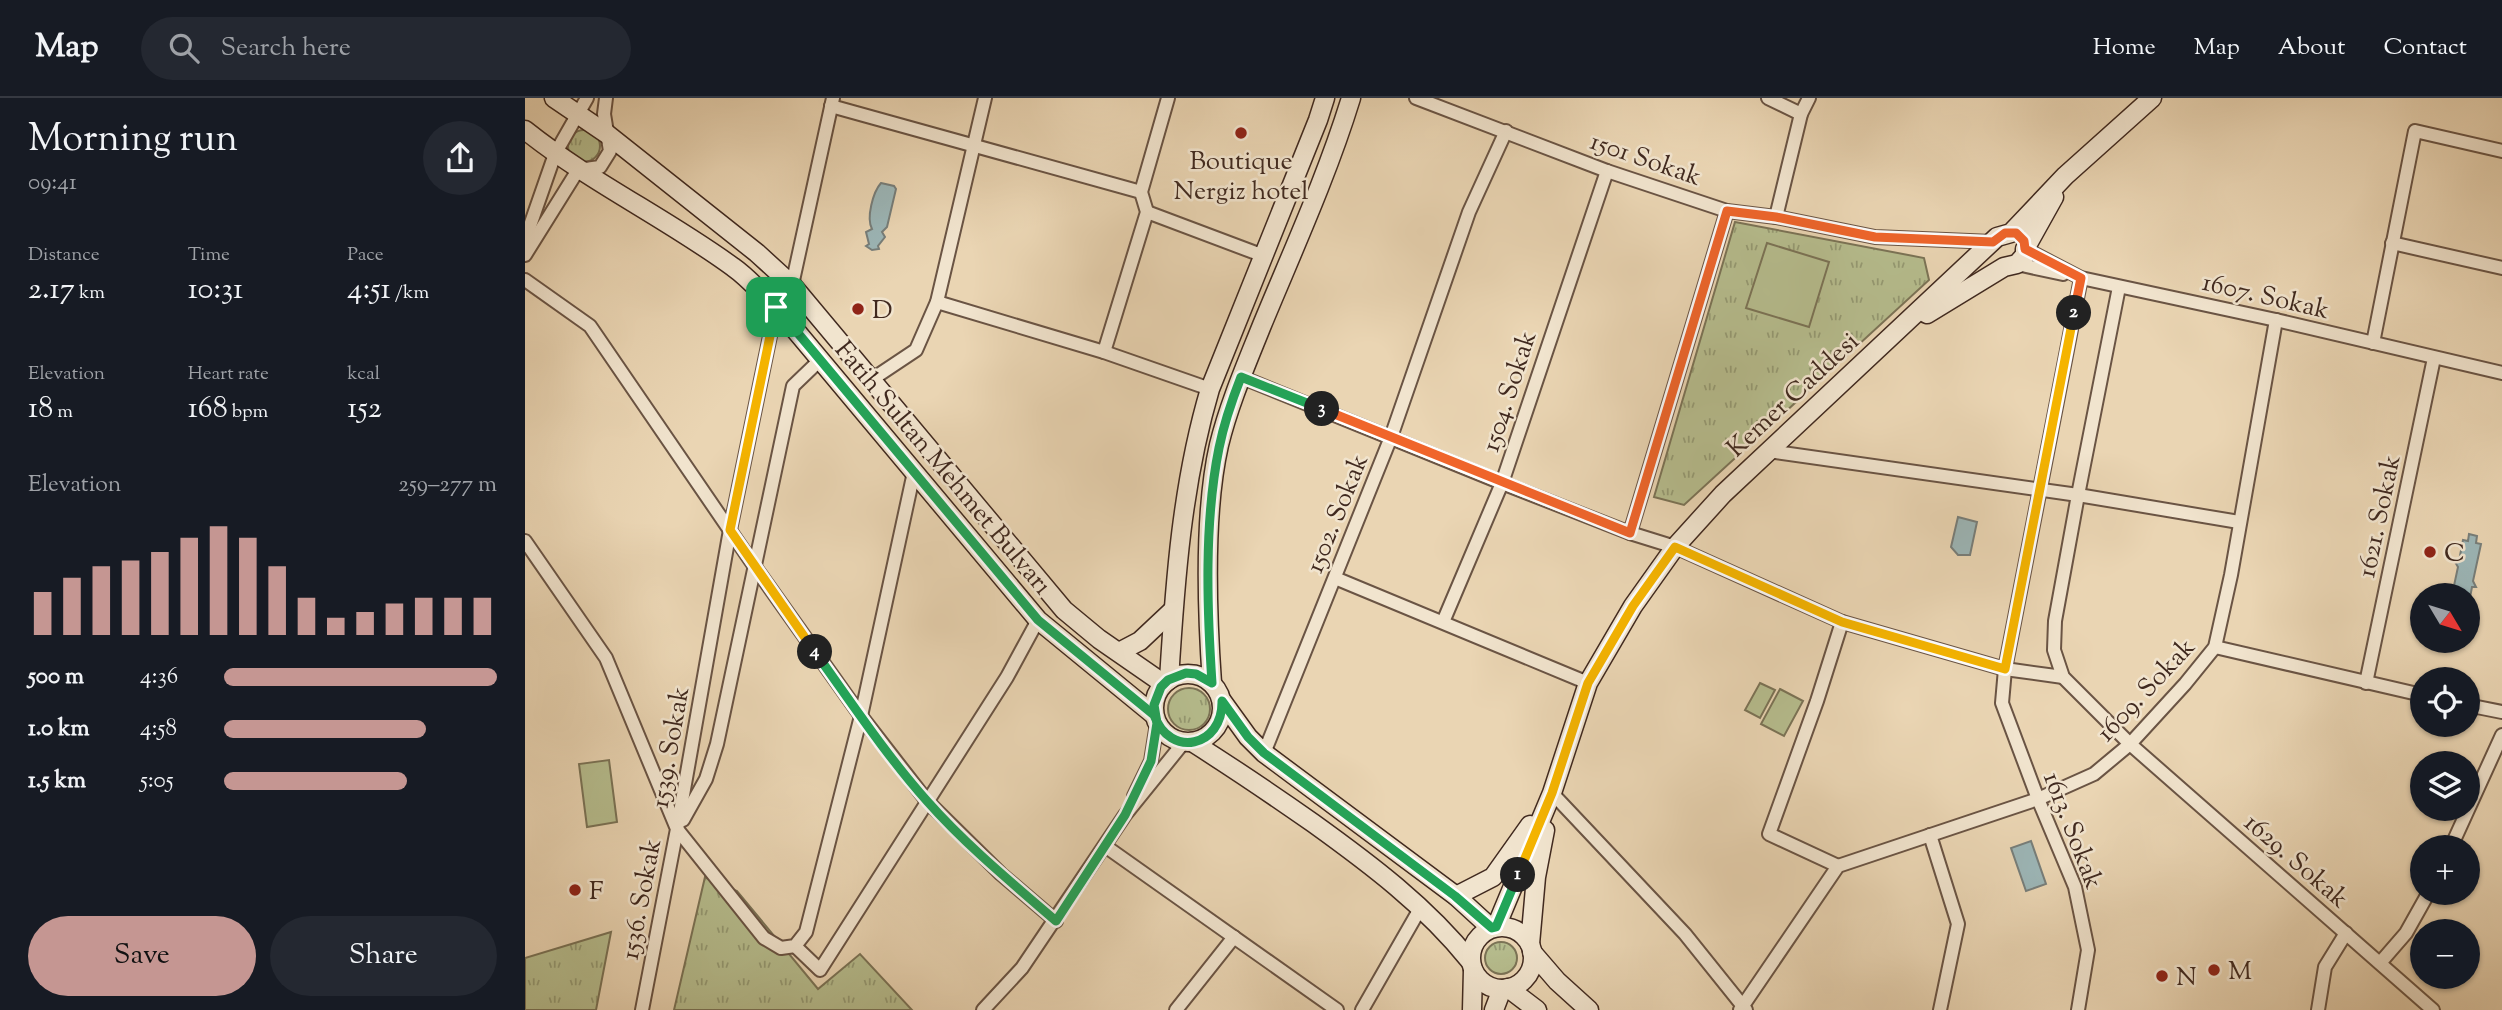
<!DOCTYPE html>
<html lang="en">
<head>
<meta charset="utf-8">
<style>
	body { margin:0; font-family:"Sorts Mill Goudy",serif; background:#242831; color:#f1f3f6; height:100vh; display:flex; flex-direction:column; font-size:26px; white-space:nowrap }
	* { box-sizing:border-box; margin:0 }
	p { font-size:23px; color:#9ea1a6 }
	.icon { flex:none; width:38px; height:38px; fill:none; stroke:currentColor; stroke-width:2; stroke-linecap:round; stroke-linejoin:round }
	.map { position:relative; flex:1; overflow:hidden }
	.details { display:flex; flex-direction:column; background:#171b24; width:525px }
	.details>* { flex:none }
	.needle { width:46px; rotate:128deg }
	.controls { position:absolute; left:1885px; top:485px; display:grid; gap:14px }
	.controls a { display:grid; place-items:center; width:70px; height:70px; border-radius:50%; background:#171b24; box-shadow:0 2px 5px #0004; font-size:35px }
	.pin { position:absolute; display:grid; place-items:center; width:60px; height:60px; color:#fff; margin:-30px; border-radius:14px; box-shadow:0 4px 10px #0006 }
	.km { position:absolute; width:35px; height:35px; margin:-18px; border-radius:50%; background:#222; color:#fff; font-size:19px; line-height:35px; text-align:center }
	.round { display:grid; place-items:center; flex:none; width:74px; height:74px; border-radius:37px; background:#242831 }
	.head { display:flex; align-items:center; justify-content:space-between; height:119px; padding:0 28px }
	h1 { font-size:38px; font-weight:600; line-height:52px }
	.stats { display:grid; grid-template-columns:repeat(3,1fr); gap:10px; height:119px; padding:7px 28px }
	.stats div { display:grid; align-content:center }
	.stats b { font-size:30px; font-weight:600 }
	.stats small { font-size:19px; font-weight:400 }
	.stats p { font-size:19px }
	.chart { height:196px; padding:14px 28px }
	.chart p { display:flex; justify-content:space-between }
	.chart svg { width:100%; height:126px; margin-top:7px; stroke:#c59692; stroke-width:6 }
	.cta { display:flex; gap:14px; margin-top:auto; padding:14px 28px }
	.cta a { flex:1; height:80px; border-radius:42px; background:#c59692; color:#111; font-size:28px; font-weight:600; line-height:80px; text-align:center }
	.cta a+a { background:#242831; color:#f1f3f6 }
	ul { padding:0 28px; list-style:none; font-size:23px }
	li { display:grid; grid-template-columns:112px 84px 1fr; align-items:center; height:52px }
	li i { height:18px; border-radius:9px; background:#c59692 }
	header { display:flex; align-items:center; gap:42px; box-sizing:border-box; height:98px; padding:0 35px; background:#171b24; border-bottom:2px solid #363941 }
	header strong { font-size:33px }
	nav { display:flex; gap:38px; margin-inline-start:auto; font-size:24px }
	.search { width:490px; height:63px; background:#242831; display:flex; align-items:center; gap:18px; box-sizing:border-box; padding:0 24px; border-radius:38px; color:#9ea1a6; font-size:26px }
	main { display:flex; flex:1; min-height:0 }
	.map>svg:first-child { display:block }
	.grass { fill:url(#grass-tufts); stroke:#7b7356; stroke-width:2 }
	.pitch { fill:#b6bd8e; stroke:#7b7356; stroke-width:2 }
	.water { fill:#9cb6b7; stroke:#777e7a; stroke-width:2 }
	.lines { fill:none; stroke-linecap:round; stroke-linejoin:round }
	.street-casing { stroke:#6a5444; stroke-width:16 }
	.secondary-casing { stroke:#40291f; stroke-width:21 }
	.street { stroke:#f1e4ce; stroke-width:12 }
	.secondary { stroke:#f1e4ce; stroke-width:18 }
	.split-1-casing { stroke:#fff; stroke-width:14 }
	.split-2-casing { stroke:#fff; stroke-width:14 }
	.split-3-casing { stroke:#fff; stroke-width:14 }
	.split-4-casing { stroke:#fff; stroke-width:14 }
	.split-5-casing { stroke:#fff; stroke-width:14 }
	.split-1 { stroke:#22a559; stroke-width:9 }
	.split-2 { stroke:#f5b400; stroke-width:9 }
	.split-3 { stroke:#f0652b; stroke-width:9 }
	.split-4 { stroke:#22a559; stroke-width:9 }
	.split-5 { stroke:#f5b400; stroke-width:9 }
	.poi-dot { fill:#8f2418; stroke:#f1e4ce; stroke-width:2.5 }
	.labels { text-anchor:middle; stroke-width:5; stroke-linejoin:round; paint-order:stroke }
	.street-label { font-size:26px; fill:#40291f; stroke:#f1e4ce }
	.poi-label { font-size:26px; fill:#40291f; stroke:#f1e4ce; text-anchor:start }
</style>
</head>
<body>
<header>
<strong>Map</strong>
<div class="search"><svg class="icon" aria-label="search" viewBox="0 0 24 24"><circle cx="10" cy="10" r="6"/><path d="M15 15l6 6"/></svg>Search here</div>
<nav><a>Home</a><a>Map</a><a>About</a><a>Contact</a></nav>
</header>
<main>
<section class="details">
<div class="head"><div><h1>Morning run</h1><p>09:41</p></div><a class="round"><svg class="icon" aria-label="share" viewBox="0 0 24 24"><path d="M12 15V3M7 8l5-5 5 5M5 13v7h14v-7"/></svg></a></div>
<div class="stats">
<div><p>Distance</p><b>2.17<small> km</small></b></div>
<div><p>Time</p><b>10:31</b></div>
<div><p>Pace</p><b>4:51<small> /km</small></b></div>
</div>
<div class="stats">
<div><p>Elevation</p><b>18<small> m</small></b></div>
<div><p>Heart rate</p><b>168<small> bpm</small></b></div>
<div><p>kcal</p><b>152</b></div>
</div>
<div class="chart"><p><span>Elevation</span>259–277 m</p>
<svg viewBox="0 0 160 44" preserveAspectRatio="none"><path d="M5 44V29M15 44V24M25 44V20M35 44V18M45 44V15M55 44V10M65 44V6M75 44V10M85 44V20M95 44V31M105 44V38M115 44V36M125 44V33M135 44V31M145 44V31M155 44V31"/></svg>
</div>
<ul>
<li><b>500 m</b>4:36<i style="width:100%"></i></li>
<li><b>1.0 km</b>4:58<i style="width:74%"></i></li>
<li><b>1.5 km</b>5:05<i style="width:67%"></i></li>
</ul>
<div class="cta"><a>Save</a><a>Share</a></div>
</section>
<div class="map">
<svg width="1977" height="912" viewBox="0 0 1977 912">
	<defs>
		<pattern id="grass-tufts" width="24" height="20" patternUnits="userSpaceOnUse" patternTransform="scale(1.75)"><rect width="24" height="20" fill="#b6bd8e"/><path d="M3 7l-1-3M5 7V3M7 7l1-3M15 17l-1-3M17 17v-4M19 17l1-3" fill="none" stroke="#959a73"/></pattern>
	</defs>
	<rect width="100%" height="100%" fill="#ead5b3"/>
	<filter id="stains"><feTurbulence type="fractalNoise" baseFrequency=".00286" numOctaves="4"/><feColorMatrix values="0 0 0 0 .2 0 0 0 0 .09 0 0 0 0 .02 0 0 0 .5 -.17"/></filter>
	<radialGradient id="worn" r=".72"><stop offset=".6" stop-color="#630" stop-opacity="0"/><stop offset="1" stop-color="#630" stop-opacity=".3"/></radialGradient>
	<g class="grass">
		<circle cx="59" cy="48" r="16"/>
		<polygon points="1210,124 1399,160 1404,182 1159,407 1129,399"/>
		<circle cx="664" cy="611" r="21"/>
		<polygon points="180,779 212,793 293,891 335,856 387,912 149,912"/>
		<polygon points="86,834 71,912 0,912 0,860"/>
		<circle cx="976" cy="860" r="16"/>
	</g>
	<g class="pitch">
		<polygon points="1242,145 1304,164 1284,229 1221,210"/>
		<polygon points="1235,585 1250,592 1235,620 1220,612"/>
		<polygon points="1255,591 1278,603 1259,638 1236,626"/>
		<polygon points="84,662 92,724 62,729 54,666"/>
	</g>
	<g class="water">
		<path d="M356,85L369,88L371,91L362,129L357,134L360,139L353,148L354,151L347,152L341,148L344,146L341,134L347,131C341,120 348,94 356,85Z"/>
		<polygon points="1433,419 1452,424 1445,457 1433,457 1426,449"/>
		<polygon points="1944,436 1952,438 1951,445 1956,446 1948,483 1951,489 1947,489 1943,510 1942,497 1934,497 1934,491 1932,497 1927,497 1933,469 1930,464 1934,463 1938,442 1943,443"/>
		<polygon points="1506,743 1521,786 1501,793 1486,750"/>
	</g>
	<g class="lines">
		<g class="street-casing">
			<g id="street">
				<polyline points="891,0 1082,73 1202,113 1251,119 1350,139 1468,144"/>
				<polyline points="1243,0 1276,16"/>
				<polyline points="306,8 616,94"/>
				<polyline points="622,114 739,158"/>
				<polyline points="1251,119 1276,16 1284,0"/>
				<polyline points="0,142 30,56 62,0"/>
				<polyline points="1867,145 1977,170"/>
				<polyline points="1500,151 1556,180 1751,222 1977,275"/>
				<polyline points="0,157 53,72 75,69 85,53 79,16 81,0"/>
				<polyline points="1492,166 1538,176"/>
				<polyline points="0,182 65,228 230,469 336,618 402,703 476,776 531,823"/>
				<polyline points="267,187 308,0"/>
				<polyline points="1594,189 1553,397 1530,523 1529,552 1538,579 1605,646 1908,912"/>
				<polyline points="412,204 579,254 685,291"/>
				<polyline points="1848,245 1890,33 1977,53"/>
				<polyline points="579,254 622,114 616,94 643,0"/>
				<polyline points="716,279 977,385 1105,435 1150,449 1317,524 1480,571 1538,579"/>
				<polyline points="346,282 391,252 412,204 460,0"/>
				<polyline points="1243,353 1553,397 1714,424"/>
				<polyline points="1105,435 1202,113"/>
				<polyline points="0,443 81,560 152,731 117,912"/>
				<polyline points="810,480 1063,585"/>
				<polyline points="918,524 977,385 1082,73"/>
				<polyline points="1690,549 1897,597"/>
				<polyline points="1841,585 1909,260"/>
				<polyline points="1942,607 1977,614"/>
				<polyline points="739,655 866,339 944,114 981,33"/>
				<polyline points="1027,695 1160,836 1221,912"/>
				<polyline points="609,698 626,663 632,625"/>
				<polyline points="158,722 181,681 192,646 268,288 295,262"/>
				<polyline points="152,731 239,840 256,850 270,848 281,834 336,618 389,374"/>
				<polyline points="152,731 205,432 251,209"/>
				<polyline points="1405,737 1433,826 1415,912"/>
				<polyline points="580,748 812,912"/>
				<polyline points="1926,749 1977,637"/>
				<polyline points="1313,768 1244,736 1292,603 1317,524"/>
				<polyline points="270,848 295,872 482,579 513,522"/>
				<polyline points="1855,865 1881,835 1904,794"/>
				<polyline points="458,912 497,870 600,717 659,644"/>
				<polyline points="651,912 709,839"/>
				<polyline points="837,912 896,809"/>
				<polyline points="1215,912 1313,768 1513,701 1569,676 1605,646 1660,586 1690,549 1706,477 1751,222"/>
				<polyline points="1553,912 1563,852 1550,789 1513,701 1477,605 1480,571 1556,180"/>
				<polyline points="1793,912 1800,869 1821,835"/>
			</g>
		</g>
		<g class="secondary-casing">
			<g id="secondary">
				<polyline points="29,0 82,36 232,155 267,187 539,512 574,541 639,586"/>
				<path d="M0,32C65,84 141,120 208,169C224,180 237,196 251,209L513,522L629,617"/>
				<polyline points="1402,216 1479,169 1492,166 1500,157 1500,151 1529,99"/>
				<polyline points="594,554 615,543 648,512"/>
				<circle cx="663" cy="610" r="34"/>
				<path d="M644,582C650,483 657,385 685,291L793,22L800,0"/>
				<path d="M687,585C682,514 678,417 694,347C704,306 721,267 737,227C768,152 802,78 826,0"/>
				<polyline points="697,603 723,639 739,655 931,798 966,830"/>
				<path d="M667,644C708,670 748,697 788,725C845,766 901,808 945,863"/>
				<polyline points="931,798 968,779 1005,727"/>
				<circle cx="977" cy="860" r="31"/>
				<polyline points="971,829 1027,695 1063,585 1108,508 1150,449 1198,396 1472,139 1486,135 1540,78 1627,0"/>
				<polyline points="1005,846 1011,779 1020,732"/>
				<polyline points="1007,854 1032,883 1064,912"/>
				<polyline points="983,890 1012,912"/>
				<polyline points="947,912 948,872"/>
				<polyline points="969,912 977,891"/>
			</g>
		</g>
		<use href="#street" class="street"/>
		<use href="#secondary" class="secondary"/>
	</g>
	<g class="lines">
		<g class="split-1-casing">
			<path id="split-1" d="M251,209L513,522L629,617C645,661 698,649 697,603L723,639L739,655L930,798L967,830L971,829L993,777"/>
		</g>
		<g class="split-2-casing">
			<polyline id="split-2" points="993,777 1027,695 1063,585 1108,508 1150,449 1317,524 1480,571 1549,215"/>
		</g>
		<g class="split-3-casing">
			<polyline id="split-3" points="797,311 1105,435 1202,113 1251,119 1350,139 1468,144 1480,135 1491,135 1499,143 1500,151 1556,180 1549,215"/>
		</g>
		<g class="split-4-casing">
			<path id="split-4" d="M290,554C326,604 361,657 402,703C441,747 487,785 531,823L600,717L626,663L632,625L629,607L636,589L643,582L661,575L671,576L687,585C682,510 679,424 694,350C699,325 707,302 716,279L797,311"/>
		</g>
		<g class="split-5-casing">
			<polyline id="split-5" points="251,209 205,432 290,554"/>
		</g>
		<use href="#split-1" class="split-1"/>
		<use href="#split-2" class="split-2"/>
		<use href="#split-3" class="split-3"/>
		<use href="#split-4" class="split-4"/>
		<use href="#split-5" class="split-5"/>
	</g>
	<g class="poi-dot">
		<circle cx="716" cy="35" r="7"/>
		<circle cx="333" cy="211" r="7"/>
		<circle cx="1905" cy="454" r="7"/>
		<circle cx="50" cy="792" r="7"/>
		<circle cx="1689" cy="872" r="7"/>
		<circle cx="1637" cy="878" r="7"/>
	</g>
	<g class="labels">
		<g class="street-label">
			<text transform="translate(1121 60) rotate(19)" y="9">1501 Sokak</text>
			<text transform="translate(1741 197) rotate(13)" y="9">1607. Sokak</text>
			<text transform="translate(983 293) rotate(-72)" y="9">1504. Sokak</text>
			<text transform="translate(1267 296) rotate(-43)" y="9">Kemer Caddesi</text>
			<text transform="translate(419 369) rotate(50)" y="9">Fatih Sultan Mehmet Bulvarı</text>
			<text transform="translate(811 415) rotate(-68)" y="9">1502. Sokak</text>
			<text transform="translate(1853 418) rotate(-78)" y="9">1621. Sokak</text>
			<text transform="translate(1620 591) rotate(-47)" y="9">1609. Sokak</text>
			<text transform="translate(144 649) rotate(-80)" y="9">1539. Sokak</text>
			<text transform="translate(1549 732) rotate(69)" y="9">1613. Sokak</text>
			<text transform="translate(1772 762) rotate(41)" y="9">1629. Sokak</text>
			<text transform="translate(115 801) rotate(-79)" y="9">1536. Sokak</text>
		</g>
		<g class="poi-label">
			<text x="716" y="71" text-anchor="middle">Boutique<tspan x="716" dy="30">Nergiz hotel</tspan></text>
			<text x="347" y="220">D</text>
			<text x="1919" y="463">C</text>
			<text x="64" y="801">F</text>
			<text x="1703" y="881">M</text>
			<text x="1651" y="887">N</text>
		</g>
	</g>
	<rect width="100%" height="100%" filter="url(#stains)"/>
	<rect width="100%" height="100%" fill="url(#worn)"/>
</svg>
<div class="controls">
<a><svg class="needle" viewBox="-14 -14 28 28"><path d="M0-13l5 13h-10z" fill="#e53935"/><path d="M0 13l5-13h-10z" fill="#9ea1a6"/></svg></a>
<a><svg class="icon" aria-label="locate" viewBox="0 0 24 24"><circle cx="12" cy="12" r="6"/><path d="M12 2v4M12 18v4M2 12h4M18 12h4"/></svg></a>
<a><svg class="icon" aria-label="layers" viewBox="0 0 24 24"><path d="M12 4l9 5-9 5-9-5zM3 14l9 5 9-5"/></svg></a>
<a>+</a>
<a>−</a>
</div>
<div class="pin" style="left:251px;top:209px;background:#1e9e55"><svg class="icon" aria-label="arrive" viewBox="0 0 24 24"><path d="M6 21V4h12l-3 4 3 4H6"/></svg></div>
<b class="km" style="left:993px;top:777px">1</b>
<b class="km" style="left:1549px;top:215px">2</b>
<b class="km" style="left:797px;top:311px">3</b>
<b class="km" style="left:290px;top:554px">4</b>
</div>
</main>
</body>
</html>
